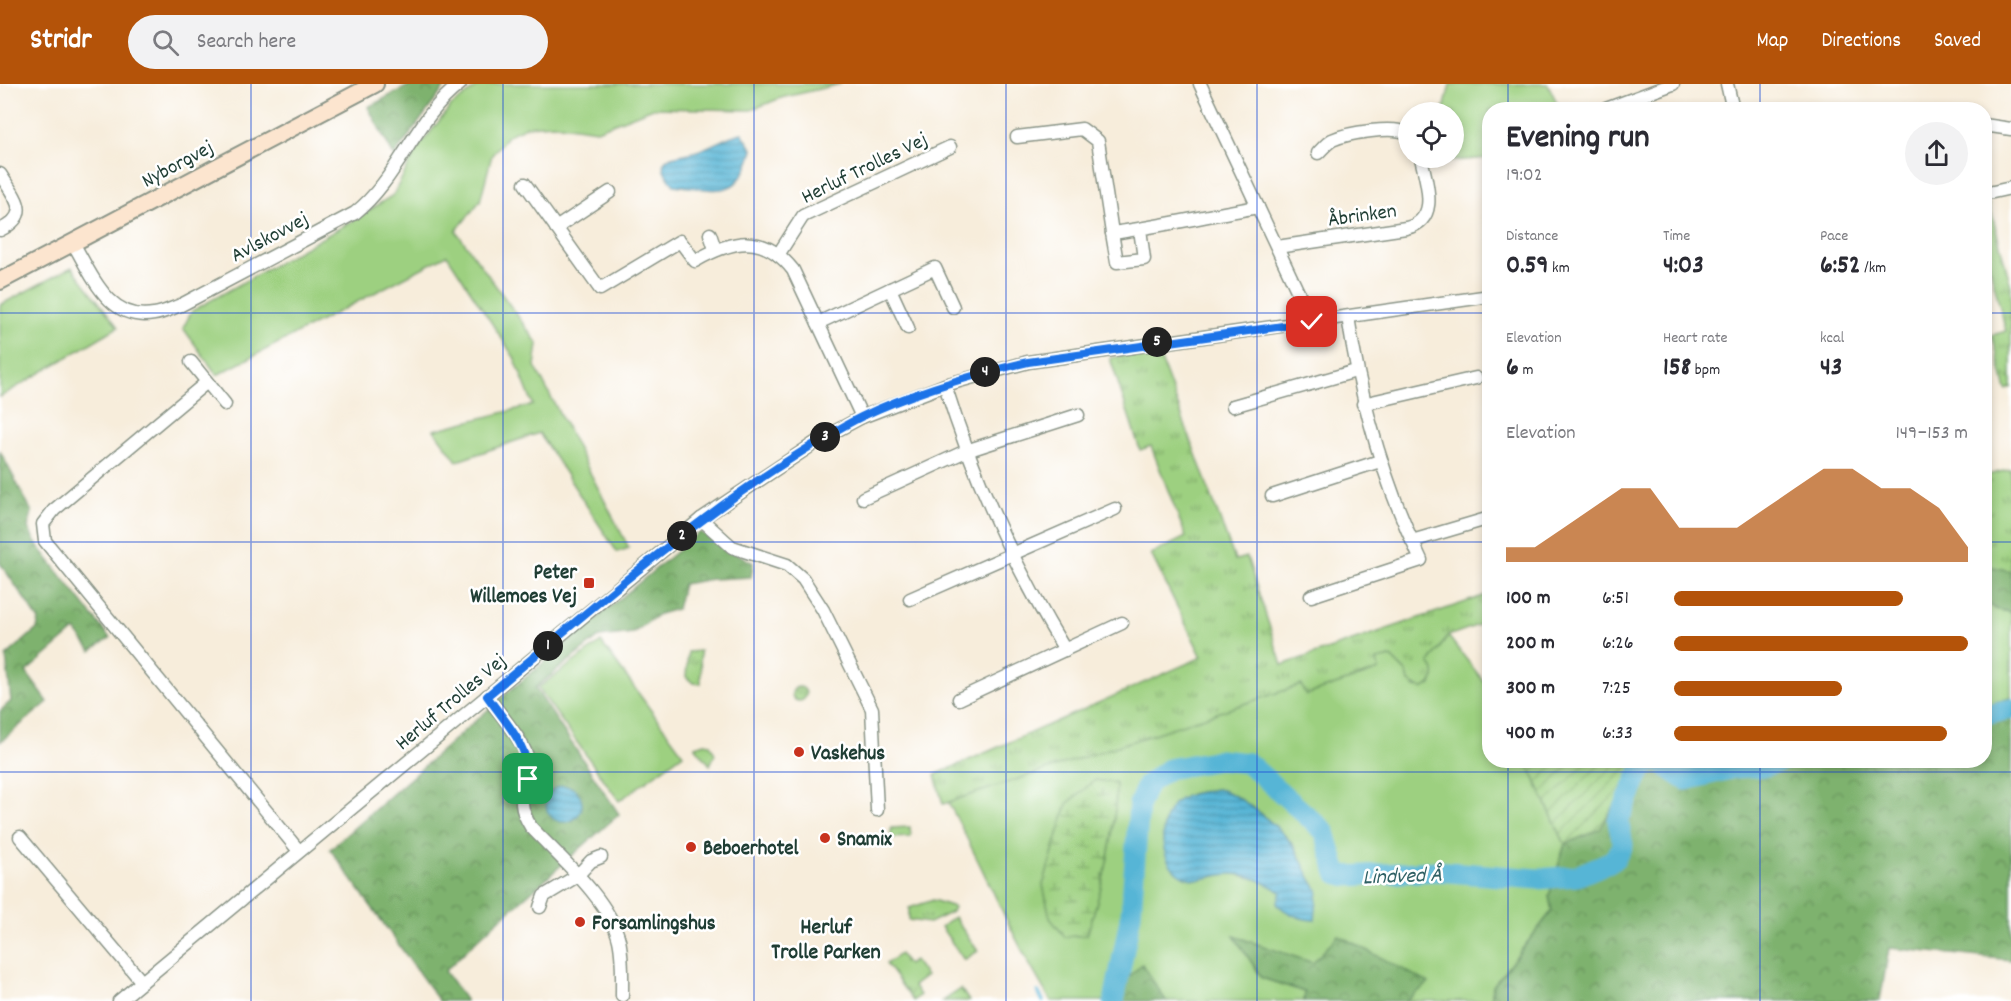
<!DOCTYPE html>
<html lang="en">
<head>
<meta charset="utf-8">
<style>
	body { margin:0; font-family:Dekko,sans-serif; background:#f2f2f3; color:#2b2b33; height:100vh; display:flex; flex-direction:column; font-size:22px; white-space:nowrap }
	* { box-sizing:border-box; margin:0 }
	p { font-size:20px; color:#7c7c81 }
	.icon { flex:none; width:33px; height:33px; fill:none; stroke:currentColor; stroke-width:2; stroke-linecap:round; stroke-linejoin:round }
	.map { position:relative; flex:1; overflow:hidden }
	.sheet { position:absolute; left:1482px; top:18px; width:510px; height:666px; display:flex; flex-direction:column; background:#fff; border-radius:24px; box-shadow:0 3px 9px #0003 }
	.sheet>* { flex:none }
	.tools { position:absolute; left:1398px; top:18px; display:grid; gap:12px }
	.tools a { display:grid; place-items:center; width:66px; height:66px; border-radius:50%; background:#fff; box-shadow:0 3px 9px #0003; font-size:30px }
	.pin { position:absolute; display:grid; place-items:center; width:51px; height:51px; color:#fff; margin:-26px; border-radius:12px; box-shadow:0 3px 9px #0006 }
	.km { position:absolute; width:30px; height:30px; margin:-15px; border-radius:50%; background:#222; color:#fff; font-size:16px; line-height:30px; text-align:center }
	.round { display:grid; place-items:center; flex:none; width:63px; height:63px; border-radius:32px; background:#f2f2f3 }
	.summary { display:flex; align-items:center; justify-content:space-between; height:102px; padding:0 24px }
	h1 { font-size:33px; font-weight:700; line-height:45px }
	.stats { display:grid; grid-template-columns:repeat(3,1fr); gap:9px; height:102px; padding:6px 24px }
	.stats div { display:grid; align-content:center }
	.stats b { font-size:26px; font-weight:700 }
	.stats small { font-size:16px; font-weight:400 }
	.stats p { font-size:16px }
	.chart { height:168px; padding:12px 24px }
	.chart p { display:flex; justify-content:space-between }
	.chart svg { width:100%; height:108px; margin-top:6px; fill:#b45309; opacity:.7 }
	ul { padding:0 24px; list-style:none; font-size:20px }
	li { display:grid; grid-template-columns:96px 72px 1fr; align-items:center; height:45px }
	li i { height:15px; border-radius:8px; background:#b45309 }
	header { display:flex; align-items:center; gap:36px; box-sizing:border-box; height:84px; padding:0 30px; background:#b45309; color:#fff }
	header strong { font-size:28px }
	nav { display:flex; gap:33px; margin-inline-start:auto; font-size:21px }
	.search { width:420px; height:54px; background:#f2f2f3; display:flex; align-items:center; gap:15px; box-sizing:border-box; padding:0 21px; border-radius:33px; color:#7c7c81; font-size:22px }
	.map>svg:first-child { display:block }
	.grass { fill:#9dd080; stroke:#5e865a; stroke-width:1.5; fill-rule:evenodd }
	.forest { fill:url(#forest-crowns); stroke:#4e7851; stroke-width:1.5 }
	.wetland { fill:url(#wetland-marsh); stroke:#5e865a; stroke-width:1.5 }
	.park { fill:url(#park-tufts); stroke:#5e865a; stroke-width:1.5 }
	.garden { fill:url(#garden-furrows); stroke:#5e865a; stroke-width:1.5 }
	.water { fill:url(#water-rules); stroke:#3b7985; stroke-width:1.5 }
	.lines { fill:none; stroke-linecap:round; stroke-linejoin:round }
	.stream { stroke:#57b5d6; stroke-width:4 }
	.river { stroke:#57b5d6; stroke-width:21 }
	.minor-casing { stroke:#8b9588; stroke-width:15 }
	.secondary-casing { stroke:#8b9588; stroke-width:20 }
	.minor { stroke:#fff; stroke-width:12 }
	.secondary { stroke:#fce5cf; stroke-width:16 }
	.route-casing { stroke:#fff; stroke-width:12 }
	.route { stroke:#1a73e8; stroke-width:8 }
	.grid { fill:none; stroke:#1d4ed8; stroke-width:1.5; stroke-opacity:0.55 }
	.poi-dot { fill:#c8321e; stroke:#fff; stroke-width:2 }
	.labels { text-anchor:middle; stroke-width:5; stroke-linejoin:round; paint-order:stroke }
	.street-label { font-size:21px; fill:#1f3d34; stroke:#fff }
	.poi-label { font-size:21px; font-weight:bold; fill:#1f3d34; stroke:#fff; text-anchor:start }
	.water-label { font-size:22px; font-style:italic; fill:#306165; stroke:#fff }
	.neighbourhood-label { font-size:22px; font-weight:bold; fill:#1f3d34; stroke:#fff }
</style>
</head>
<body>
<header>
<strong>Stridr</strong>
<div class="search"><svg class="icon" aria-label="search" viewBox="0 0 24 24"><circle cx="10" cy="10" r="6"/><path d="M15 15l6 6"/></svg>Search here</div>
<nav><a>Map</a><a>Directions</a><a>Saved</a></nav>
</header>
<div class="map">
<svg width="2011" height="917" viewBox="0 0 2011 917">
	<defs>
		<pattern id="forest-crowns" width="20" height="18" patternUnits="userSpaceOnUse" patternTransform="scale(1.5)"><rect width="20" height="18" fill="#7eb26e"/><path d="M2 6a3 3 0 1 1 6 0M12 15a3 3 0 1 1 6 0" fill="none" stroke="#67925b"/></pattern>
		<pattern id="wetland-marsh" width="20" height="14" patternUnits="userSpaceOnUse" patternTransform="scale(1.5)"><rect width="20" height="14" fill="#9dd080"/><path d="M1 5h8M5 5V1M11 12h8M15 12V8" fill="none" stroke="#7faa6a"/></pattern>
		<pattern id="park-tufts" width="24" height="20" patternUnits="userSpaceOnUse" patternTransform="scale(1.5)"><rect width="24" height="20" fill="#9dd080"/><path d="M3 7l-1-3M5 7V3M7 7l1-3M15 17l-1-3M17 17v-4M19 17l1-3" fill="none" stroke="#7faa6a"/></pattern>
		<pattern id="garden-furrows" width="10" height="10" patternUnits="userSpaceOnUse" patternTransform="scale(1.5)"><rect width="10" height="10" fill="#9dd080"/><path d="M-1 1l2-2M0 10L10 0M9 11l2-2" fill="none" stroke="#7faa6a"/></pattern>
		<pattern id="water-rules" width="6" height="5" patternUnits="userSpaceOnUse" patternTransform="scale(1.5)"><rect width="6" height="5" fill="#57b5d6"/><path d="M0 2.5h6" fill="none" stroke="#4794ae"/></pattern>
	</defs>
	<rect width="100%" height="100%" fill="#fff"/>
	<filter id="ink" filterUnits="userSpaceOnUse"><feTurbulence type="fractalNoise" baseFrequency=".0167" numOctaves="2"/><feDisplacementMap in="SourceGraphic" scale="12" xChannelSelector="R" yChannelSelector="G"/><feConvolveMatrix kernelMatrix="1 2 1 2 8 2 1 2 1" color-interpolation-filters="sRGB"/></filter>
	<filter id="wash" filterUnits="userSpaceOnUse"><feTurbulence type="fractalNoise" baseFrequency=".008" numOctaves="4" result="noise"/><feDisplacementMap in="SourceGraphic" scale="24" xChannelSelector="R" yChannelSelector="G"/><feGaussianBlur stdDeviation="1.35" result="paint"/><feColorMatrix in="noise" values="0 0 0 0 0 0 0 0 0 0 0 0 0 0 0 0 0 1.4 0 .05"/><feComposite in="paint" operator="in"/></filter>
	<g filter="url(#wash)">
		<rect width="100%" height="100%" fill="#f7eddb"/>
		<g class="grass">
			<polygon points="481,0 841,0 781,14 751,26 653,24 597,46 553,40 528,42 508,51 492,71 480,117 456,147 538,260 535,282 629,464 617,468 539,349 457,377 434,346 533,321 514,273 447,171 217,291 183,244 192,227 354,136 393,111 417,65 451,22"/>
			<polygon points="1450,0 1548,0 1560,25 1490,26 1489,74 1428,79 1425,74 1454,74 1454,28 1437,28 1445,22"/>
			<polygon points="72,183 118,243 0,313 0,221"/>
			<polygon points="1984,518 1995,525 2011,528 2011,614 1985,621"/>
			<path d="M1448,552L1489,604L1490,676L1526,677L1565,760L1549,812L1552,827L1493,902L1491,917H1406L1428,899L1313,879L1235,853L1262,894L1305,908L1304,917H1166L1142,881L1105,917H1051C1011,853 984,784 948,718L1301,600L1306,610L1379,586L1376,576L1391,573L1407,589L1415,603L1422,604L1431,601L1429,579ZM1216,705C1237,707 1285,747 1296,766C1304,780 1307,792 1318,806L1281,808L1261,796L1231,789L1200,795L1174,720L1190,710Z"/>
			<polygon points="601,558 683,670 619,717 538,604"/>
			<polygon points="954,833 978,867 964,876 941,843"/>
			<polygon points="961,905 969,917 943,917"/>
		</g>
		<g class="forest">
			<polygon points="412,0 447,0 394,72 368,23"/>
			<polygon points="0,367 32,428 28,443 35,458 110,554 91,567 75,546 26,588 48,618 0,658 0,627 11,617 6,572 37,545 39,536 0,479"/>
			<polygon points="700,448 753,479 751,493 712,495 683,500 677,525 659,530 633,549 599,553 535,604 619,730 481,852 445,887 466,917 439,917 330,765 507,609"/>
			<polygon points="1984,481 2011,487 2011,528 1995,525 1985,518"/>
			<polygon points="2011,614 2011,876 1889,864 1880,917 1491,917 1493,902 1552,827 1549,812 1565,760 1600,745 1641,677 1675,677 1689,687 1742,676 1984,676 1985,621"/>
			<polygon points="1338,851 1429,899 1406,917 1304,917 1305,908 1262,894 1234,852 1313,879"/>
			<polygon points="1142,880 1166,917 1104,917"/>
		</g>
		<path class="wetland" d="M1095,696L1116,699C1116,753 1103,800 1087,851L1065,853L1050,834L1043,801L1067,720Z"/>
		<g class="park">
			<polygon points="1989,120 2011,202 2011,304 2006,306 1992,251 2006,247 1985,164 1985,121"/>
			<path d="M1157,265L1235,476L1247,473L1282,581L1489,510V537L1448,552L1429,579C1439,590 1434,600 1422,605L1409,598L1407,589L1391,573L1377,576L1379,586L1306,611L1301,601L943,720L935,691L1202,573L1151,470L1186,453L1151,362L1140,366L1110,274Z"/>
			<polygon points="2011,385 2011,487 1985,481 1984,392"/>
			<polygon points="700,567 701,600 693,599 686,593 688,568"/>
			<circle cx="799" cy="610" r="7"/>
			<polygon points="705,659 710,660 715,670 710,681 695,662"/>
			<polygon points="910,743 911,753 891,754 891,744"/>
			<polygon points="933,816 954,823 952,828 929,839 909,836 909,824"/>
			<polygon points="900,870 908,881 914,876 926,892 913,902 920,911 913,917 886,880"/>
		</g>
		<g class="garden">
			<polygon points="1526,677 1641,677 1600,745 1565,760"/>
			<polygon points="1675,677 1742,677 1689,687"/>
		</g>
		<g class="water">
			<path d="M742,49L753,66C739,117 718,106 674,101C647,69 677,74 697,67C713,62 726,52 742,49Z"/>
			<circle cx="564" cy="720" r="18"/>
			<path d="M1216,705C1237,707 1285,747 1296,766C1304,780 1307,792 1318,806L1315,836C1302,836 1287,830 1277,820L1281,808C1266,799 1248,789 1230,790C1215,790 1199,799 1185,793C1159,782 1157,740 1173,721C1184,709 1202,708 1216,705Z"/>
		</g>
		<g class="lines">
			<polyline class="stream" points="1038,908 1043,917"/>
			<g class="river">
				<polyline points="1984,631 2011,625"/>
				<polyline points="1114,917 1131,830 1139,720 1147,701 1168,685 1219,676 1248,679 1325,748 1337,789 1348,792 1436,787 1538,795 1577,792 1614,776 1623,761 1618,737 1641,686 1648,680 1658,677 1686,696 1734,684 1766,682 1783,676"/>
			</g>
		</g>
	</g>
	<g filter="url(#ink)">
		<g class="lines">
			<g class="minor-casing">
				<g id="minor">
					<polyline points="1200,0 1312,238"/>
					<polyline points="1727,0 1733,26"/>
					<polyline points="1603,26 1673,0"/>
					<polyline points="1984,41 2011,45"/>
					<polyline points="1017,53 1082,45 1098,57 1112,149"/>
					<path d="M1318,69C1322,65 1327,59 1332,56C1347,49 1395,41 1408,50"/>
					<path d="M0,90C15,114 33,130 0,146"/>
					<path d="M525,100L600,205L680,157L695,177C732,156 763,148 793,186L862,333"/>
					<polyline points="1984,110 2011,104"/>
					<polyline points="556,144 610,108"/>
					<path d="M1140,145L1144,175L1117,178L1112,149C1162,142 1209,131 1258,123"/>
					<polyline points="710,150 715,165"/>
					<path d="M73,159C92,191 109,238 154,230C163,229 172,224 181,221L355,129C399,94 415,34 460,0"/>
					<path d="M1277,163L1406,144C1441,136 1426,98 1421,74"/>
					<polyline points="778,171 803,132 950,63"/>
					<polyline points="890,205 908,244"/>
					<polyline points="818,239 935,184 953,223"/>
					<polyline points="191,278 225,320"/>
					<polyline points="207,298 54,426 43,440 45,457 299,767"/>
					<path d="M945,301C974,395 1014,482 1065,566"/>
					<polyline points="1363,320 1476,294"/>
					<polyline points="1233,322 1356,287"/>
					<polyline points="1272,412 1380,377"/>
					<polyline points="863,414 966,367 1078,331"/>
					<polyline points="701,435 732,463 787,481 803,495 823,526 872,625 877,726"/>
					<polyline points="1412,457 1490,434"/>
					<path d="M1311,512L1421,476C1383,398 1361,318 1348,233"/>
					<polyline points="910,515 1115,425"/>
					<path d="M487,612C499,629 527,660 529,680C531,709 511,711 531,743C559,773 609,815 619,856C623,874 622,894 622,912"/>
					<polyline points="959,615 1122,539"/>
					<polyline points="20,753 142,898"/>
					<polyline points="540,823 544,812 577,792 591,777 601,773"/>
					<polyline points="119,917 701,435 821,355 862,333 945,301 1028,278 1490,212"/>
				</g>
			</g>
			<g class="secondary-casing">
				<polyline id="secondary" points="0,197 375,0"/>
			</g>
			<use href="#minor" class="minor"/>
			<use href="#secondary" class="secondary"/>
		</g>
	</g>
	<g class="lines" filter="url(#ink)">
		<g class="route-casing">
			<path id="route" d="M528,695C530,662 505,638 487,612C581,534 673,452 775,385C803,367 831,348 861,333C913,308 972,291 1028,278L1312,238"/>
		</g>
		<use href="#route" class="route"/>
	</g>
	<path class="grid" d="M251,0V917M503,0V917M754,0V917M1006,0V917M1257,0V917M1508,0V26M1760,0V26M0,229H1490M1984,229H2011M0,458H1490M1984,458H2011M1508,676V917M1760,676V917M0,688H2011"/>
	<g class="poi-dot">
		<rect x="583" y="493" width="12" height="12" rx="3"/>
		<circle cx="799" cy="668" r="6"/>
		<circle cx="825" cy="754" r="6"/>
		<circle cx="691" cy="763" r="6"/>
		<circle cx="580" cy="838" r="6"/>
	</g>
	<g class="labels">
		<g class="street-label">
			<text transform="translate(177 79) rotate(-28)" y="7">Nyborgvej</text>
			<text transform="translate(864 83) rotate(-26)" y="7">Herluf Trolles Vej</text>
			<text transform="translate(1362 130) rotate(-8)" y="7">Åbrinken</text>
			<text transform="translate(269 152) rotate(-28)" y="7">Avlskovvej</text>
			<text transform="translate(450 617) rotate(-40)" y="7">Herluf Trolles Vej</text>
		</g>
		<g class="poi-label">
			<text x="577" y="494" text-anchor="end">Peter<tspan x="577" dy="24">Willemoes Vej</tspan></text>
			<text x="811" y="675">Vaskehus</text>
			<text x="837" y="761">Snamix</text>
			<text x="703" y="770">Beboerhotel</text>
			<text x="592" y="845">Forsamlingshus</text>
		</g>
		<g class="water-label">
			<text transform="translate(1402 790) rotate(-2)" y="8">Lindved Å</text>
		</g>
		<g class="neighbourhood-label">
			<text x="826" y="849">Herluf<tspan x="826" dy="25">Trolle Parken</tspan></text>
		</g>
	</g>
</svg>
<div class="tools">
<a><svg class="icon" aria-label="locate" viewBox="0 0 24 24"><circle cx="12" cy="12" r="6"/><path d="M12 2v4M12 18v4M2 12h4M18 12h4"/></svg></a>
</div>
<div class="pin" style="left:528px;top:695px;background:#1e9e55"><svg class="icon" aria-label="arrive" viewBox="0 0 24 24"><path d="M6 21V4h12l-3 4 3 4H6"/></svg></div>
<div class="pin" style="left:1312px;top:238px;background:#d93025"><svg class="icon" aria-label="check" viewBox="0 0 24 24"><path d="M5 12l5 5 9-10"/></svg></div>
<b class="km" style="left:548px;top:562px">1</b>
<b class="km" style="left:682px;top:452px">2</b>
<b class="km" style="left:825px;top:353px">3</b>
<b class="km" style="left:985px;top:288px">4</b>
<b class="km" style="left:1157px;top:258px">5</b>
<section class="sheet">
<div class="summary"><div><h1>Evening run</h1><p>19:02</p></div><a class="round"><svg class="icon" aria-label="share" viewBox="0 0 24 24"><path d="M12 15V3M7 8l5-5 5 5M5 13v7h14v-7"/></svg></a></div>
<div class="stats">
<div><p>Distance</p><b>0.59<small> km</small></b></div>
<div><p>Time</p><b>4:03</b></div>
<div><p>Pace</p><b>6:52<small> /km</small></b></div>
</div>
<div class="stats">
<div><p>Elevation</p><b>6<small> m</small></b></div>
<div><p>Heart rate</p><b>158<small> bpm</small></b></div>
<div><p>kcal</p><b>43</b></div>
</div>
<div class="chart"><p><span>Elevation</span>149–153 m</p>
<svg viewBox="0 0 160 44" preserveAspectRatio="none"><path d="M0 44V38L10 38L20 30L30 22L40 14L50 14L60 30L70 30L80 30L90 22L100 14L110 6L120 6L130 14L140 14L150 22L160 38V44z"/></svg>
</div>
<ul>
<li><b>100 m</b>6:51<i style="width:78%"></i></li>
<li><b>200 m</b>6:26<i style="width:100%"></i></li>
<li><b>300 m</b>7:25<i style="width:57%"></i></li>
<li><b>400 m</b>6:33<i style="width:93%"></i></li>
</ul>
</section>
</div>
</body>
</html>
